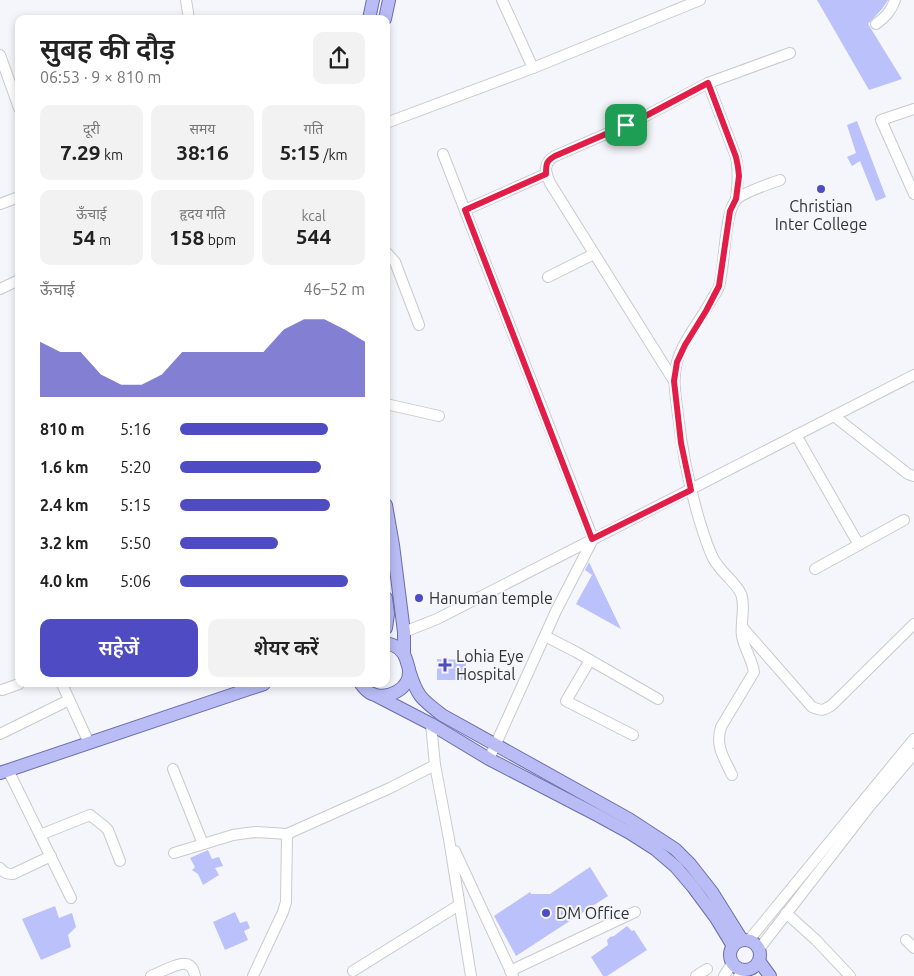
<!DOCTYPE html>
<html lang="hi">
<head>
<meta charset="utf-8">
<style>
	body { margin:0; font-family:Ubuntu,"Noto Sans Devanagari",sans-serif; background:#f2f2f2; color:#222; height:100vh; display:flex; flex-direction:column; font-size:19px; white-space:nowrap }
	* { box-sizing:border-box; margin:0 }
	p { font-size:16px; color:#767676 }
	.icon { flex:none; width:28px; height:28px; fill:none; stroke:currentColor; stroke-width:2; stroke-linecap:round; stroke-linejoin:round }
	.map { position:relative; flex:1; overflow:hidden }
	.drawer { position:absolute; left:15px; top:15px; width:375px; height:672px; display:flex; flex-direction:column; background:#fff; border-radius:10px; box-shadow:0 2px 8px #0003 }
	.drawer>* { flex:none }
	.pin { position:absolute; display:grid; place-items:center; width:42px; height:42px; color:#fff; margin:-21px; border-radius:10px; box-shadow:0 2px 8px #0006 }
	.round { display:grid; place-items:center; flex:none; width:52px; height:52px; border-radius:10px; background:#f2f2f2 }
	.head { display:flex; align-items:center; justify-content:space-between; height:85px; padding:0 25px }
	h1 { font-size:28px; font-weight:600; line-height:38px }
	.figures { display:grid; grid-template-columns:repeat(3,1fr); gap:8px; height:85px; padding:5px 25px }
	.figures div { display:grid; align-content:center; border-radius:10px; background:#f2f2f2; text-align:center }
	.figures b { font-size:21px; font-weight:600 }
	.figures small { font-size:14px; font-weight:400 }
	.figures p { font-size:14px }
	.chart { height:140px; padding:10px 25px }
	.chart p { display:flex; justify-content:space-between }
	.chart svg { width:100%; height:90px; margin-top:5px; fill:#4f4bc2; opacity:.7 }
	.cta { display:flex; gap:10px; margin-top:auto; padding:10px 25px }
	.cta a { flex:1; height:58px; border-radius:10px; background:#4f4bc2; color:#fff; font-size:20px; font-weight:600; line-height:58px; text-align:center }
	.cta a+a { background:#f2f2f2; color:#222 }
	ul { padding:0 25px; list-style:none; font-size:16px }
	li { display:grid; grid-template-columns:80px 60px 1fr; align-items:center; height:38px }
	li i { height:12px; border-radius:6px; background:#4f4bc2 }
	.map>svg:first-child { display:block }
	.building { fill:#bac1fb }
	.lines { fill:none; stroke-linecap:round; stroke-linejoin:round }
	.minor-casing { stroke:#c9cace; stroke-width:12 }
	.major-casing { stroke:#6b6fad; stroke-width:14 }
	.minor { stroke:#fff; stroke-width:10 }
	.major { stroke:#b9bcf5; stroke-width:12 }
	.route-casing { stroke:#fff; stroke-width:10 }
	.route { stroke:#e11d48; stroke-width:6 }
	.poi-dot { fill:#4f4bc2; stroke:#f5f6fb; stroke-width:2 }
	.labels { text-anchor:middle; stroke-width:4; stroke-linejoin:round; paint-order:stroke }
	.poi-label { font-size:16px; fill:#323334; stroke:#f5f6fb; text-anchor:start }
</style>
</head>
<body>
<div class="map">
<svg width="914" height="976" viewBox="0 0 914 976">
	<rect width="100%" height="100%" fill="#f5f6fb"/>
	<g class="building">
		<polygon points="817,0 888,0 882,9 868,24 902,79 869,90"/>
		<polygon points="857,121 886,197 876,201 860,161 852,166 847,157 856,153 847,125"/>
		<polygon points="589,562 596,577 621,629 576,604 592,575 585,570"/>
		<polygon points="437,659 466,660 466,680 437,680"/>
		<polygon points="208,850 212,859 219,857 223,866 215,868 219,875 203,885 198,874 192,870 195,867 190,858"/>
		<polygon points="590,867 608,896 516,956 494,916 530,892 531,894 550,894"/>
		<polygon points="55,906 59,918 72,913 76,927 68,935 71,947 41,960 22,919"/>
		<polygon points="235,912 240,923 247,921 250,928 244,931 248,940 225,950 213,922"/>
		<polygon points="627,926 632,931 634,930 647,950 607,976 603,976 591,957 608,945 607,940 610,937 614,936"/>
	</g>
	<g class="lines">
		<g class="minor-casing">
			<g id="minor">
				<polyline points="186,0 189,19"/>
				<polyline points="502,0 533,68"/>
				<path d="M876,24C886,17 891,11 895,0"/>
				<polyline points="0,55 19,108"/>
				<path d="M708,83L736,157C739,171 738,184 736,199"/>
				<polyline points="914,109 881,120 914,194"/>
				<polyline points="386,123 533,68 700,0"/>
				<polyline points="443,154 593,539 556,611 489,759"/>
				<polyline points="0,204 19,197"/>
				<polyline points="465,210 546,174"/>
				<polyline points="386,252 395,262 419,325"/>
				<polyline points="548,277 594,254"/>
				<polyline points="0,289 19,280"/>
				<path d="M674,381L550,183C545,171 543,163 555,156L636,121L708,83L790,53"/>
				<polyline points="386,404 439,416"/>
				<polyline points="834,416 908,474 914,476"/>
				<polyline points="796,435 859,545"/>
				<polyline points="815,569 904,520"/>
				<path d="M742,627L812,707C822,711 823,711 832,705L914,624"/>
				<polyline points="404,632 437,619 914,375"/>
				<polyline points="545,636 576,652 658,699"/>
				<polyline points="590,660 566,701 633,735"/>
				<polyline points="62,684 89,743"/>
				<polyline points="2,690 19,684"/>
				<polyline points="431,724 435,765 449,839 471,976"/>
				<polyline points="0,734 69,700"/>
				<polyline points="173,769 203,844"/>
				<polyline points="8,770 71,898"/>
				<path d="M732,775C724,758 715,746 721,727L754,672C752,659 744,648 742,636C740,622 746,607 741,594C736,582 720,572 713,558C707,546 703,532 699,519C689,485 682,451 678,415C676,397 672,380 677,362C683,340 701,320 712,299C714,295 718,291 719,286C725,268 724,208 738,198C749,190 767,185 780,180"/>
				<polyline points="40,835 90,815 104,826 108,830 120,861"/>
				<polyline points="455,851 513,976"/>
				<polyline points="174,853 233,835 247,833 257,832 287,834 390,788 435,765"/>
				<path d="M0,868C4,873 7,874 13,874L51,856"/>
				<polyline points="786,913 816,940 850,976"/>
				<polyline points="749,940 914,739"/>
				<polyline points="906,940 914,948"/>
				<polyline points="759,949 869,807 914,754"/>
				<polyline points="353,971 459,905"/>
				<polyline points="510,971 635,912"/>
				<path d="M151,976C159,973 179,962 186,964C192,965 194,971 195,976"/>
				<polyline points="253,976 283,912 286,902 287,834"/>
				<polyline points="696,976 707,969"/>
				<polyline points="724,976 733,962"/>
				<polyline points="739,976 744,970"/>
			</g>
		</g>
		<g class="major-casing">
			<g id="major">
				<polyline points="369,19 373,0"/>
				<polyline points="385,19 389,0"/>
				<polyline points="386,505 393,545 404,632 404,653"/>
				<polyline points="386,598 388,614 386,628"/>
				<path d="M409,670C417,696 421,699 442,715L629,819L675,849L690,864L712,892L742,940"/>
				<path d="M361,684C364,688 367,692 372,694C388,700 410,689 409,671C409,667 407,663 406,659C403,650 396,645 386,643"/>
				<polyline points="373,694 431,724 489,759 599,816 630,833 655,849 676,867 693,887 716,918 733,946"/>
				<polyline points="0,773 264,684"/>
				<circle cx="745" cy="955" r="15"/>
				<polyline points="759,961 770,976"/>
			</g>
		</g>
		<use href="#minor" class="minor"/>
		<use href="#major" class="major"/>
	</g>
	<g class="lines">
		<g class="route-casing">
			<path id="route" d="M708,83L736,157L738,167L739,176L736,199L730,211L719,286L706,311L685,345L677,362L674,381L681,443L691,490L592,539L465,210L546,174C546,164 546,161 555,156L636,121Z"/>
		</g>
		<use href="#route" class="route"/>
	</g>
	<g class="poi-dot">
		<circle cx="821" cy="189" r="5"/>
		<circle cx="419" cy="598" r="5"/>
		<path d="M442.5 657.5h5v5h5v5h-5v5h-5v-5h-5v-5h5z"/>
		<circle cx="546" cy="913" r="5"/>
	</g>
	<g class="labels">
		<g class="poi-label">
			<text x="821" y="212" text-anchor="middle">Christian<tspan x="821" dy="18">Inter College</tspan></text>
			<text x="429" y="604">Hanuman temple</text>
			<text x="456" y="662">Lohia Eye<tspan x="456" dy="18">Hospital</tspan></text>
			<text x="556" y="919">DM Office</text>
		</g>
	</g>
</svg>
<div class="pin" style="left:626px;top:125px;background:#1e9e55"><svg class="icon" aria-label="arrive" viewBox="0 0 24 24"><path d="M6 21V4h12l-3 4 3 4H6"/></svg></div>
<section class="drawer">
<div class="head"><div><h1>सुबह की दौड़</h1><p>06:53 · 9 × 810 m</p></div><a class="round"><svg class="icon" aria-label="share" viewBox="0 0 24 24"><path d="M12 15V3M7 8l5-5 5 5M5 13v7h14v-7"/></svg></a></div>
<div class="figures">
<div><p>दूरी</p><b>7.29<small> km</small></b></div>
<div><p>समय</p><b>38:16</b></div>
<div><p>गति</p><b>5:15<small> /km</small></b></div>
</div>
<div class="figures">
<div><p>ऊँचाई</p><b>54<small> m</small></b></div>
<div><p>हृदय गति</p><b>158<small> bpm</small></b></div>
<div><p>kcal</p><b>544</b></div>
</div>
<div class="chart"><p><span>ऊँचाई</span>46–52 m</p>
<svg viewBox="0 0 160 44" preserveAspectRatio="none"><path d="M0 44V17L10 22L20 22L30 33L40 38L50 38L60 33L70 22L80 22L90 22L100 22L110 22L120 11L130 6L140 6L150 11L160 17V44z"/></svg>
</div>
<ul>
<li><b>810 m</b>5:16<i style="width:80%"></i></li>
<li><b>1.6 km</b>5:20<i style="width:76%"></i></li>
<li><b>2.4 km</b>5:15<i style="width:81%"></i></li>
<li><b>3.2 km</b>5:50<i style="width:53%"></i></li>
<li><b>4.0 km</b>5:06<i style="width:91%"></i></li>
</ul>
<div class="cta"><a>सहेजें</a><a>शेयर करें</a></div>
</section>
</div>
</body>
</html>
